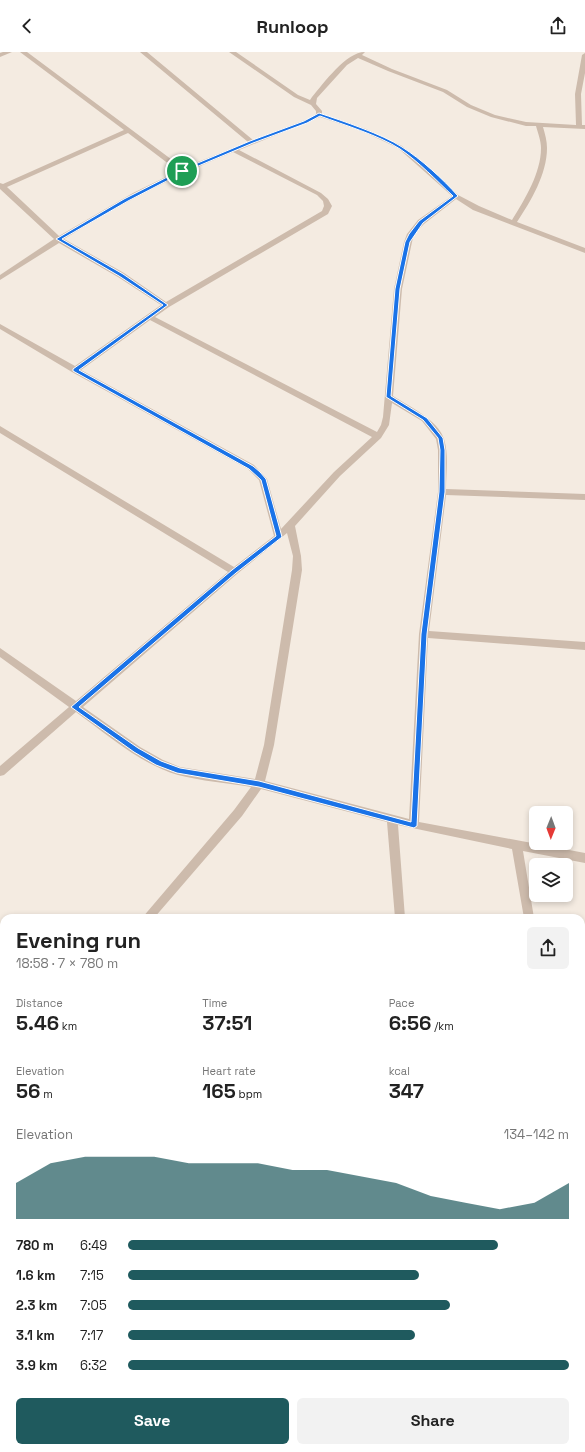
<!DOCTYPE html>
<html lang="en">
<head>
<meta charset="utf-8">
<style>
	body { margin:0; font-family:"Space Grotesk",sans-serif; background:#f2f2f2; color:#222; height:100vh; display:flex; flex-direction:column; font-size:15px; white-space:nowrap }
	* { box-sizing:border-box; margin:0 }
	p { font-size:13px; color:#767676 }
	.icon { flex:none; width:22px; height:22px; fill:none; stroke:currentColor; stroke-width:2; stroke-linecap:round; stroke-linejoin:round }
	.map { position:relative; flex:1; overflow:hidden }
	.drawer { position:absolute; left:0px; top:862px; width:585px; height:538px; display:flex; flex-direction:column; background:#fff; border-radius:12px 12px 0 0; box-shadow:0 2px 6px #0003 }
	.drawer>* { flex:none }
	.needle { width:26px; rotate:181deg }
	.controls { position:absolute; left:529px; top:754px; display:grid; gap:8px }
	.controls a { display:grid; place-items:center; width:44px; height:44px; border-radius:6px; background:#fff; box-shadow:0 2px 6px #0003; font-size:20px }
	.pin { position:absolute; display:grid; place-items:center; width:34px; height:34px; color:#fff; margin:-17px; border:2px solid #fff; border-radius:50%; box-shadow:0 1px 4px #0007 }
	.round { display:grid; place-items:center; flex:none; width:42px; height:42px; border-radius:6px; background:#f2f2f2 }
	.headline { display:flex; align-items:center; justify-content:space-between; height:68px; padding:0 16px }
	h1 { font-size:22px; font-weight:700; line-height:30px }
	.metrics { display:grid; grid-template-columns:repeat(3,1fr); gap:6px; height:68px; padding:4px 16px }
	.metrics div { display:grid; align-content:center }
	.metrics b { font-size:20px; font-weight:700 }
	.metrics small { font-size:11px; font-weight:400 }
	.metrics p { font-size:11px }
	.chart { height:112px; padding:8px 16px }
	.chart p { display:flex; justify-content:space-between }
	.chart svg { width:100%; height:72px; margin-top:4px; fill:#1f5a5e; opacity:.7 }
	.primary-button { display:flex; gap:8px; margin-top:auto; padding:8px 16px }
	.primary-button a { flex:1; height:46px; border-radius:6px; background:#1f5a5e; color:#fff; font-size:16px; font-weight:700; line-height:46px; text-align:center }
	.primary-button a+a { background:#f2f2f2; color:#222 }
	ul { padding:0 16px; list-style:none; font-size:13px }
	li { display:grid; grid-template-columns:64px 48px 1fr; align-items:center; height:30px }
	li i { height:10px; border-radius:5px; background:#1f5a5e }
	header { display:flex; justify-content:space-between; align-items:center; height:52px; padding:0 16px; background:#fff; font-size:18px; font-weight:700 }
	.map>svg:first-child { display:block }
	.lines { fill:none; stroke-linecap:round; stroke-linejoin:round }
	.minor { fill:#cdbbac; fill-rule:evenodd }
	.route { fill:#1a73e8; stroke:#fff; fill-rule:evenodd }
</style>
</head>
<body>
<header><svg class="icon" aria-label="back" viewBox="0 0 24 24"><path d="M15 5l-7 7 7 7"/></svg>Runloop<svg class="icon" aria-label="share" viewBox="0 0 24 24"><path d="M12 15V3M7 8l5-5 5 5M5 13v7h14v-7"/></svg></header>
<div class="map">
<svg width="585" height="1400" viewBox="0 0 585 1400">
	<rect width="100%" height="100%" fill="#f4ebe1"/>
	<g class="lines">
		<g class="minor">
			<polygon points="3,0 12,0 0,5 0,1"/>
			<path d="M20,0H27L183,116L248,90L140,0H147L253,88L313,65L316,62V59L311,53L294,45L229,0H236L298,43L310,48L312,45C324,31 346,0 365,0L362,3L392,17L447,38L471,53L495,63L526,70L576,73L575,42L582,3L585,1V21L581,42L582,73H585V77L543,75C545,82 547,89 547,96C547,122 531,149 517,170L585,196V201L473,158L456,147L424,172L414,182L412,190L402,237L393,344C409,354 439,369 444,387C449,403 446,421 446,437L585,442V448L446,443L429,579L585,590V598L428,586L419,770L585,801V811L523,799L534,866H524L512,797L398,773L405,866H395L387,770L261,737L242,764L154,866H142L234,758L251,735C227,731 201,729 178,723C140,712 108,683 76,660L4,723L0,724V714L69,655L0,605V596L76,649L228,520L0,381V374L234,515L274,484L259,428L248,417L72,320L0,277V272L75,314L161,253L118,225L59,191L0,228V223L54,187L0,137V131L3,132L124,78ZM358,6L388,19L443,40L467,55L491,65L526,74H536C538,81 541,89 541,96C541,121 525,147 512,168L479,154L458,143L402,94L366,77L322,62V59L316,52L317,46L347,13ZM320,65L362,79L398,96L452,144L418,168L407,182L404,190L394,237L383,365L381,373L377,380L155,265L169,255L328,162L332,154L328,147L321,141L239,98ZM128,81L178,119L133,141L59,184L7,135ZM233,100L317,143L323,149L324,154L322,159L166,250L124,221L64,187C118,153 174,124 233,100ZM150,268L372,385L334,420L281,477L267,427L254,413L81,318ZM392,351L422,369L436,387L438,398V440L419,582L409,767L265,729L274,693L302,518L301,504L295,474L340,424L381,386L389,373ZM287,481L293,504L292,518L264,693L255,727L180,715L163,708L140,695L83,655L237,522Z"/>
			<polygon points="581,1171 585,1172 585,1210 581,1209"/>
			<polygon points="4,1358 4,1375 0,1377 0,1360"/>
			<polygon points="581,1370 585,1372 585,1386 581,1384"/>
			<polygon points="315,1396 329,1396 327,1400 313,1400"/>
		</g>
	</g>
	<path class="route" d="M319,61C343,69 382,82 402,95C421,107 443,127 458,144L423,171L410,190L400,237L391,344L427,366L443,386L445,398V440L427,582L417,774L414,776L259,735L177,721L156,713L134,700L71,655L232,518L276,484L261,428L249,417L73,319V317L163,253L119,224L56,187L124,147L181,118L250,89L304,69ZM320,64C344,73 378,83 400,97C419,110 436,128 453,144L419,169L409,182L405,190L395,237L386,345L423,368L438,386L440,398L439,440L421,582L411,770L259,729L180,716L161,709L138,696L79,655L236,521L282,485L266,427L260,420L253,414L79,318L168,253L123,222L62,187L128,149L184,120L253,91L307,71Z"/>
</svg>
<div class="controls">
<a><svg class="needle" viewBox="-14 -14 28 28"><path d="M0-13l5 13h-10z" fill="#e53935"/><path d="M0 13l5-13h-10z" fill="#767676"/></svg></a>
<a><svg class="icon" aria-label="layers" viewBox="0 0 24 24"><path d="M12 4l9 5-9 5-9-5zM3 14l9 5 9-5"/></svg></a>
</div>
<div class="pin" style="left:182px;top:119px;background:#1e9e55"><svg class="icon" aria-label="arrive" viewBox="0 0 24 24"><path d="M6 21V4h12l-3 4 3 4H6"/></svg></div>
<section class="drawer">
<div class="headline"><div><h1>Evening run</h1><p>18:58 · 7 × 780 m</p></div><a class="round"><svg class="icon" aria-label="share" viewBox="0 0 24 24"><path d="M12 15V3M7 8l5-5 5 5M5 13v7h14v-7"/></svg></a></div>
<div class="metrics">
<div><p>Distance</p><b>5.46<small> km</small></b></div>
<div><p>Time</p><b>37:51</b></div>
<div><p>Pace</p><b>6:56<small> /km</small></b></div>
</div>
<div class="metrics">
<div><p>Elevation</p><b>56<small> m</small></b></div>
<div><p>Heart rate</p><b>165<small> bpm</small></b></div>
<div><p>kcal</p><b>347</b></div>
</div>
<div class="chart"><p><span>Elevation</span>134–142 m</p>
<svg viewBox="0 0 160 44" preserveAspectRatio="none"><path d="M0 44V22L10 10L20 6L30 6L40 6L50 10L60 10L70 10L80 14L90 14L100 18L110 22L120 30L130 34L140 38L150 34L160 22V44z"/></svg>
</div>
<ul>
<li><b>780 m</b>6:49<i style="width:84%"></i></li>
<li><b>1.6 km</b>7:15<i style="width:66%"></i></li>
<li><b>2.3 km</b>7:05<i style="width:73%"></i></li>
<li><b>3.1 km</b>7:17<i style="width:65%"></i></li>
<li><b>3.9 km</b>6:32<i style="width:100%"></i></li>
</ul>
<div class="primary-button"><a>Save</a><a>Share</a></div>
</section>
</div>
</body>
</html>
